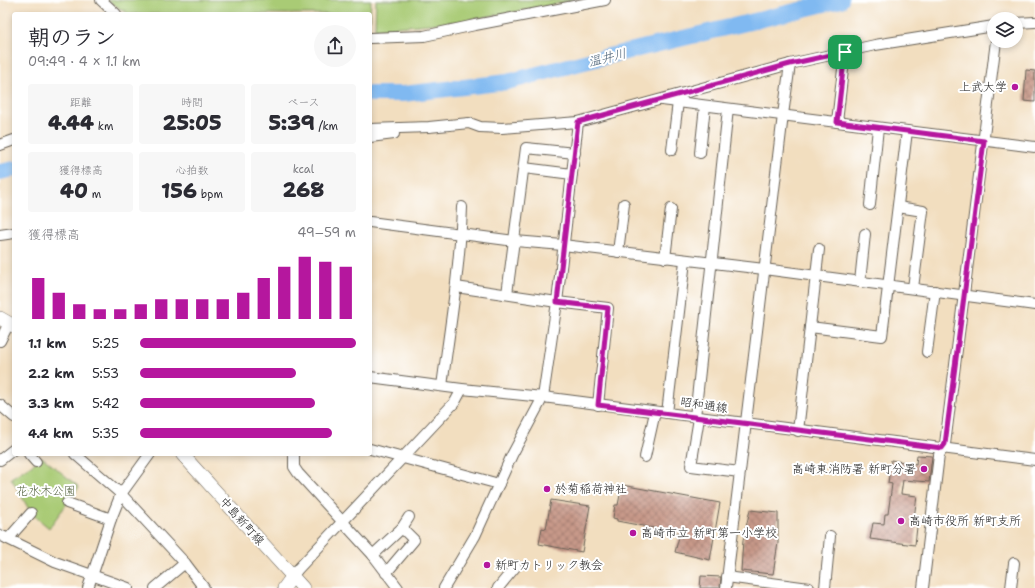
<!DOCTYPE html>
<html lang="ja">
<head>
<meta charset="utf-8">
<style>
	body { margin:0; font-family:"Shantell Sans","Klee One",sans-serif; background:#f7f7f7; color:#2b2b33; height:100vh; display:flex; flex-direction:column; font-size:15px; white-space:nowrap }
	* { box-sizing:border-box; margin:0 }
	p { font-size:13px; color:#7c7c81 }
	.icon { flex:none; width:22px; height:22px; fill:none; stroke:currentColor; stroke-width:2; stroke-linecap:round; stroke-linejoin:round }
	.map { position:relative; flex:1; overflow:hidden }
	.side { position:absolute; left:12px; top:12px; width:360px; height:444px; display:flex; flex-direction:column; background:#fff; border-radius:4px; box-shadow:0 2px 6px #0003 }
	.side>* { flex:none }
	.tools { position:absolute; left:987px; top:12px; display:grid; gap:8px }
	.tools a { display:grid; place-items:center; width:36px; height:36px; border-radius:50%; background:#fff; box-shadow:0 2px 6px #0003; font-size:20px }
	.pin { position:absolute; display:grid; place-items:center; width:34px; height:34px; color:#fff; margin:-17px; border-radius:8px; box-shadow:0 2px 6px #0006 }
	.round { display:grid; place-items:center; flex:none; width:42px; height:42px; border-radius:21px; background:#f7f7f7 }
	.overview { display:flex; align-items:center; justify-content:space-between; height:68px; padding:0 16px }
	h1 { font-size:22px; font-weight:800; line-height:30px }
	.figures { display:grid; grid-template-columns:repeat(3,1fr); gap:6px; height:68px; padding:4px 16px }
	.figures div { display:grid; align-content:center; border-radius:4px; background:#f7f7f7; text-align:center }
	.figures b { font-size:20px; font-weight:800 }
	.figures small { font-size:11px; font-weight:400 }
	.figures p { font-size:11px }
	.chart { height:112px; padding:8px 16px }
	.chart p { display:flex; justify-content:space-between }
	.chart svg { width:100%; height:72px; margin-top:4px; stroke:#b5179e; stroke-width:6 }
	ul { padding:0 16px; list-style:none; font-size:13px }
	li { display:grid; grid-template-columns:64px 48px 1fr; align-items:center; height:30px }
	li i { height:10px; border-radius:5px; background:#b5179e }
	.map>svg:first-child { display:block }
	.green { fill:#a9cb74; stroke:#627448 }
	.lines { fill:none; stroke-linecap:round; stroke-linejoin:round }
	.river { stroke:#80b9f1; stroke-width:16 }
	.building { fill:url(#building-cross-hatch) }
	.minor-casing { stroke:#676055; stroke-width:12 }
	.major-casing { stroke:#676055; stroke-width:14 }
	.minor { stroke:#fff; stroke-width:10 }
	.major { stroke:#fff; stroke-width:13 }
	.route-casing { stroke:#fff; stroke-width:8 }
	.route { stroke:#b5179e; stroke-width:5 }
	.poi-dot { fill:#b5179e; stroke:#fff; stroke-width:1.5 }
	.labels { text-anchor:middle; stroke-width:4; stroke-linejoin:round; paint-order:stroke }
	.poi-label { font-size:12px; fill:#1c1c1c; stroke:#fff; text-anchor:start }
	.street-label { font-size:12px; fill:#1c1c1c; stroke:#fff }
	.park-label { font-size:12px; fill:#54623f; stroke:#fff }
	.water-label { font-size:13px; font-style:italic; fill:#445b71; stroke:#fff }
</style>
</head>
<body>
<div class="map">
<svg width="1035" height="588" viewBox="0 0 1035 588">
	<defs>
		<pattern id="building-cross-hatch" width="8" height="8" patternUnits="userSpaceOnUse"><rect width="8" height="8" fill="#c79989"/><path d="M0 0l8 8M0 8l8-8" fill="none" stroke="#a17c6f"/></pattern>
	</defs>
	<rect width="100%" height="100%" fill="#fff"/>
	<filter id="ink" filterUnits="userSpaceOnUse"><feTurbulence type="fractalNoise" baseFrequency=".025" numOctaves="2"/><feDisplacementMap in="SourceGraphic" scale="8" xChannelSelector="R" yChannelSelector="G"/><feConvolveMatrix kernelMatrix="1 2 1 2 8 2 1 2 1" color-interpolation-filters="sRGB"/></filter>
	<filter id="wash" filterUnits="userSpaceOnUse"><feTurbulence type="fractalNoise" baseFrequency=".012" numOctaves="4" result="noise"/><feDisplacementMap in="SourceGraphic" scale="16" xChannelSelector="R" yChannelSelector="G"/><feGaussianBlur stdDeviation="0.9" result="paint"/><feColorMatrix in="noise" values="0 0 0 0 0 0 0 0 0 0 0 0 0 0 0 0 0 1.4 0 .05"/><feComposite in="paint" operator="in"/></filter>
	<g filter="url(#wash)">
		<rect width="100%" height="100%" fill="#f2debf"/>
		<g class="green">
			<polygon points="107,0 371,0 370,20 370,14 129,14"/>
			<polygon points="376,0 575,0 532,9 462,21 375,29"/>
			<polygon points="42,457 79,487 49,528 31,513 11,478 36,462"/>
		</g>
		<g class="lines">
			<g class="river">
				<polyline points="370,94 403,94 507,82 588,61 841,0"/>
				<polyline points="0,172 14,169"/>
			</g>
		</g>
		<g id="blocks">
			<g class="building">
				<polygon points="1026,70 1035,71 1035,102 1024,101"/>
				<polygon points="917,455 932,456 929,482 903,480 901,494 917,496 914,518 918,518 915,545 870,539 873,523 884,524 885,514 888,514 892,484 888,483 891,460 916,464"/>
				<polygon points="622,485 720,503 710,560 675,552 680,533 617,521 617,519 613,518 615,505 618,505"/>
				<polygon points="551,500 590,506 582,552 539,544 542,528 546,529"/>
				<polygon points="750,510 778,513 778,543 773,574 741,571 743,540"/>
				<polygon points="701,576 721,577 720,588 700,588"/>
			</g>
		</g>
	</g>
	<g filter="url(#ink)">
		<use href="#blocks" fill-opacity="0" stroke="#676055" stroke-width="1"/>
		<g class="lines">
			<g class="minor-casing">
				<g id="minor">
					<polyline points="101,0 116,14"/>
					<polyline points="1016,23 1035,22"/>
					<polyline points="370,38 424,36 475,25 605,0"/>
					<polyline points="662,100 1035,147"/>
					<polyline points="837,122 845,52"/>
					<polyline points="370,129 429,127 469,123 480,127 502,128 578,122 790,64 875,45 994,26"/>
					<polyline points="370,137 394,134"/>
					<polyline points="0,145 14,140"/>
					<polyline points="672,150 678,102"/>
					<polyline points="700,153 705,106"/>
					<polyline points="524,168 572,174"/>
					<polyline points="870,205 878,128"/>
					<polyline points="898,207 923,211 913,288"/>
					<polyline points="370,222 515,241 563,245 764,269 1035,305"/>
					<polyline points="0,235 14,233"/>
					<polyline points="618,252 624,204"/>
					<polyline points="665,258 671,209"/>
					<polyline points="860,282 865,234"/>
					<polyline points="456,287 557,302 608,308 598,405"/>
					<polyline points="507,294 526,148 575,153"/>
					<polyline points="810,327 882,336 907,131"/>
					<polyline points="0,341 9,323"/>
					<polyline points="927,352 935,291"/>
					<polyline points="370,377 462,389 543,397 1035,460"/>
					<path d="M442,386C450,327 460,267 462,207"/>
					<polyline points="0,405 14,417"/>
					<polyline points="667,413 685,261"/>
					<polyline points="695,417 728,109"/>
					<polyline points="699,418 691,466 740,472"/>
					<polyline points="798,431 819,249"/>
					<polyline points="370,449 499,484"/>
					<polyline points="29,454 36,462"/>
					<polyline points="75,454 121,494 185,563 204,588"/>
					<polyline points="294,454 294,467 298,473 373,555 398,588"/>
					<polyline points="645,457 655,412"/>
					<polyline points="0,460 14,449"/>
					<polyline points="67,503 111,519"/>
					<polyline points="0,535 55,562 128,588"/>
					<polyline points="8,539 31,513"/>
					<polyline points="373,555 402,528 409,517"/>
					<polyline points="386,573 414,540 402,528"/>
					<polyline points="292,577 298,569 455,402 462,389"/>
					<polyline points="727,577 809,588"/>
					<polyline points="88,588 111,519 121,494 150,454"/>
					<polyline points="155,588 185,563"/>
					<polyline points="444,588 475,536 512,455 543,397 557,302 578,122"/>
					<polyline points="498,588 516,566"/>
					<polyline points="726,588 783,115 790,64"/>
					<polyline points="825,588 830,536"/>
					<polyline points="923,588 939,455 945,444 996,41"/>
					<polyline points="1011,588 1014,563"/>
				</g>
			</g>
			<g class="major-casing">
				<g id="major">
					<polyline points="0,318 14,326"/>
					<polyline points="182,454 303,588"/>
					<polyline points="284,588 292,577"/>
				</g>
			</g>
			<use href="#minor" class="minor"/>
			<use href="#major" class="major"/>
		</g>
	</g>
	<g class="lines" filter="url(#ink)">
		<g class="route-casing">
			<polygon id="route" points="845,52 837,122 984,141 945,444 942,448 598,405 608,308 557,302 578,122 790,64"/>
		</g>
		<use href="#route" class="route"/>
	</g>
	<g class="poi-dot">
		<circle cx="1015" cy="87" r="4"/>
		<circle cx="924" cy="469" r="4"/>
		<circle cx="547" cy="489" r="4"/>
		<circle cx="901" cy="521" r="4"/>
		<circle cx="633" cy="533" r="4"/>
		<circle cx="487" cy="565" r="4"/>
	</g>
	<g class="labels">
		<g class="poi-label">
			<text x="1007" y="91" text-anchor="end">上武大学</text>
			<text x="916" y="473" text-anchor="end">高崎東消防署 新町分署</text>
			<text x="555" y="493">於菊稲荷神社</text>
			<text x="909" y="525">高崎市役所 新町支所</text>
			<text x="641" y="537">高崎市立 新町第一小学校</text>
			<text x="495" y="569">新町カトリック教会</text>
		</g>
		<g class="street-label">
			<text transform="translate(704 405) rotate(8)" y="4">昭和通線</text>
			<text transform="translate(242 521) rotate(48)" y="4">中島新町線</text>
		</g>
		<g class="park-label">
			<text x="46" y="495">花水木公園</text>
		</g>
		<g class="water-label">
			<text transform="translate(607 57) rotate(-14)" y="5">温井川</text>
		</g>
	</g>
</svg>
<div class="tools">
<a><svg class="icon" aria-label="layers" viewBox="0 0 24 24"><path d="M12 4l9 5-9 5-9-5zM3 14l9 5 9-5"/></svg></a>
</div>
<div class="pin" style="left:845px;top:52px;background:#1e9e55"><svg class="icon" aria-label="arrive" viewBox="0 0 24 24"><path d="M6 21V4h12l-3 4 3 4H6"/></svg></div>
<section class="side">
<div class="overview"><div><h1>朝のラン</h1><p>09:49 · 4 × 1.1 km</p></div><a class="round"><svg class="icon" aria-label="share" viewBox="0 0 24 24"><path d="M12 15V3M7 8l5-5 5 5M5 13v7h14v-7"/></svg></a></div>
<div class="figures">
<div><p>距離</p><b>4.44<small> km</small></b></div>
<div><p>時間</p><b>25:05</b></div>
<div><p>ペース</p><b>5:39<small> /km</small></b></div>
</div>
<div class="figures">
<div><p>獲得標高</p><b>40<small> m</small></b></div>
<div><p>心拍数</p><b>156<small> bpm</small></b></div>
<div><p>kcal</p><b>268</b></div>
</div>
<div class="chart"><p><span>獲得標高</span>49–59 m</p>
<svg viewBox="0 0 160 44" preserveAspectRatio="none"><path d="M5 44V19M15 44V28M25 44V35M35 44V38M45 44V38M55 44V35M65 44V32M75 44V32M85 44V32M95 44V32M105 44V28M115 44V19M125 44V12M135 44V6M145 44V9M155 44V12"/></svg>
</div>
<ul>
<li><b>1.1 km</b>5:25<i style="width:100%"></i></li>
<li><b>2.2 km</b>5:53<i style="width:72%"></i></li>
<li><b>3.3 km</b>5:42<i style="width:81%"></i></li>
<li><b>4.4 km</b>5:35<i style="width:89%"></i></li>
</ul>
</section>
</div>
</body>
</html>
